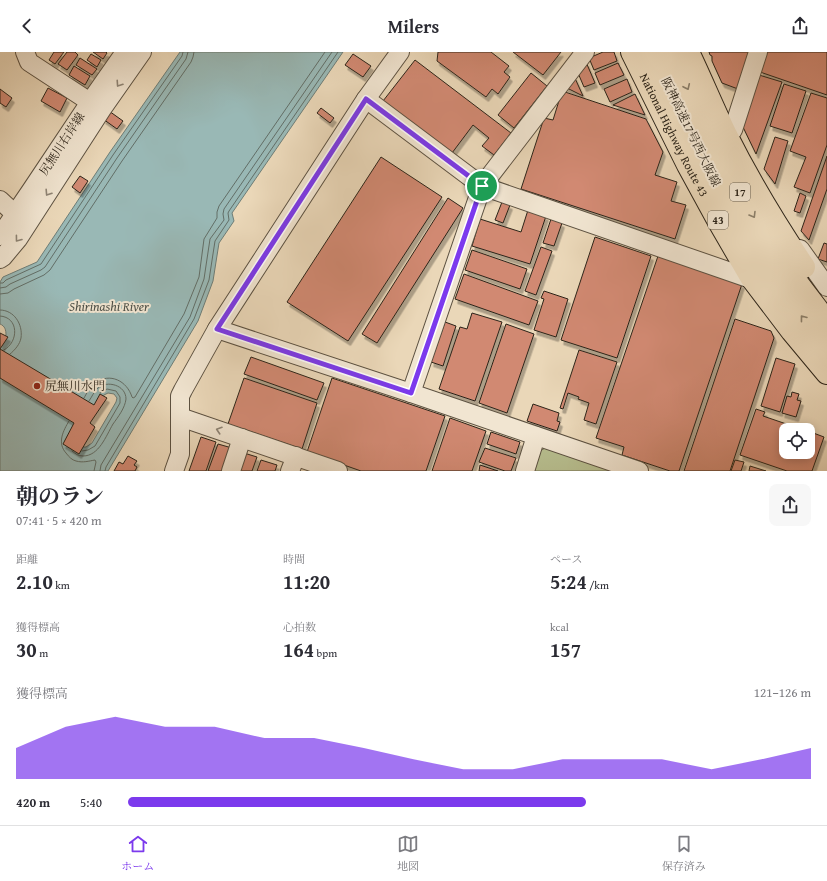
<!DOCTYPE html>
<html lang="ja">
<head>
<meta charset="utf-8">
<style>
	body { margin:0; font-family:"Gentium Book Plus","Noto Serif JP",serif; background:#f7f7f7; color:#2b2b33; height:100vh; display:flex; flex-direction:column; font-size:15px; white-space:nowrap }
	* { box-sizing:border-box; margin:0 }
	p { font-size:13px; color:#7c7c81 }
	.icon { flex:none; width:22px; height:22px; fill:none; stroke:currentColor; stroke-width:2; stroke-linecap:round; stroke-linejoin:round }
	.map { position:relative; height:419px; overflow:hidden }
	.drawer { display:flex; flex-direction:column; background:#fff; flex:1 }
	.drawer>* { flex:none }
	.controls { position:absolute; left:779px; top:371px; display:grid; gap:8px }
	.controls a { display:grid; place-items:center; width:36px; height:36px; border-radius:8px; background:#fff; box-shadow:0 2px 10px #0003; font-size:20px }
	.pin { position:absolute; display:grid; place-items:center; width:34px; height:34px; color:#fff; margin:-17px; border:2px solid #fff; border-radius:50%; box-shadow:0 1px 4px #0007 }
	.round { display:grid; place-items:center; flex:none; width:42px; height:42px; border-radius:8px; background:#f7f7f7 }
	.head { display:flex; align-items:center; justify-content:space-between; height:68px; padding:0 16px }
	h1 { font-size:22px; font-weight:700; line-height:30px }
	.metrics { display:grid; grid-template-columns:repeat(3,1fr); gap:6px; height:68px; padding:4px 16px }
	.metrics div { display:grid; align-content:center }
	.metrics b { font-size:20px; font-weight:700 }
	.metrics small { font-size:11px; font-weight:400 }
	.metrics p { font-size:11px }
	.chart { height:112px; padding:8px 16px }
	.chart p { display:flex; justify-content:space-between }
	.chart svg { width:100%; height:72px; margin-top:4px; fill:#7c3aed; opacity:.7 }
	ul { padding:0 16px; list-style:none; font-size:13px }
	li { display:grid; grid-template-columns:64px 48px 1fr; align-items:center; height:30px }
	li i { height:10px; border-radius:5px; background:#7c3aed }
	header { display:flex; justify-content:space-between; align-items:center; height:52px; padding:0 16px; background:#fff; font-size:18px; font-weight:700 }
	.dock { display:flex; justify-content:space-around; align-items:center; height:56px; border-top:1px solid #e1e1e2; background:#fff; font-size:11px; color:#7c7c81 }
	.dock a { display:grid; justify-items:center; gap:2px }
	.dock .selected { color:#7c3aed }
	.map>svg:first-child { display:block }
	.green { fill:#b7be8f; stroke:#727154 }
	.water { fill:#99b8b5; stroke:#6d7d77; fill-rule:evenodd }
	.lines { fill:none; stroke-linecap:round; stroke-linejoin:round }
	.shore { stroke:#626e67; stroke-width:1 }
	.building { fill:#d18972; stroke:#2c2419; filter:url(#shadow) }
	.minor-casing { stroke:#5c5141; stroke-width:20 }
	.highway-casing { stroke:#2c2419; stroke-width:24 }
	.minor { stroke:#f1e5d1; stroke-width:18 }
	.highway { stroke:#ead7b8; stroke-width:22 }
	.oneway { stroke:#8e8475 }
	.oneway2 { stroke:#8b7e68 }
	.route-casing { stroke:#fff; stroke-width:8 }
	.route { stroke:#7c3aed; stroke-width:5 }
	.poi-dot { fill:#8f2418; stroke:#f1e5d1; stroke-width:1.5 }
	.labels { text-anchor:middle; stroke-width:4; stroke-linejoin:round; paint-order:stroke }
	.shield { fill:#f1e5d1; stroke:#675e50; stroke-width:1 }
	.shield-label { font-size:11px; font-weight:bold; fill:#2c2419 }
	.street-label { font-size:12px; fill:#2c2419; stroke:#f1e5d1 }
	.poi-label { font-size:12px; fill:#2c2419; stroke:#f1e5d1; text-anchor:start }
	.water-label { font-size:13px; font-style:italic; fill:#4d5048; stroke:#f1e5d1 }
</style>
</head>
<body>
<header><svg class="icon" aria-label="back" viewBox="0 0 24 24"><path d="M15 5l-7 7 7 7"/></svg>Milers<svg class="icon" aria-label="share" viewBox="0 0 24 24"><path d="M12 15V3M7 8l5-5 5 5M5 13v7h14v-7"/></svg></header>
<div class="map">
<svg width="827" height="419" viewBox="0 0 827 419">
	<defs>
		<filter id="shadow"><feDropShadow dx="2.5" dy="4.5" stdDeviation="0" flood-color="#0004"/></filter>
	</defs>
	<rect width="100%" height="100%" fill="#ead7b8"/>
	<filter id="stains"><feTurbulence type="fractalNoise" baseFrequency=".005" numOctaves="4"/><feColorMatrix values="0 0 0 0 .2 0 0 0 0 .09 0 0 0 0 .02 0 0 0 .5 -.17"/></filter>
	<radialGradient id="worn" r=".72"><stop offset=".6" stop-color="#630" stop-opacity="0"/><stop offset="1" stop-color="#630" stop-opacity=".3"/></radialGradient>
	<polygon class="green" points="547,395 615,419 533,419 540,399"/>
	<path class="water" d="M180,0H343L232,161L234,169L219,191L213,229L198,269L108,419H0V292L6,283C6,278 5,274 0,272V230L3,225L37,210L110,100ZM108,341L114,342L117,346L116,350L92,391L86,395H80L77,385L104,343Z"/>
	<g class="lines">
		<g class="shore">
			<polyline points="0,231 3,231 6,228 41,212 113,103 182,4 183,0"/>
			<polyline points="0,236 6,235 10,232 41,218 45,215 117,106 186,7 188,0"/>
			<polyline points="0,242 8,241 14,237 44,223 50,218 122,109 191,10 193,5 194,0"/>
			<path d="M0,258C14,258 23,272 21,286C20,292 15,298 10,302"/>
			<path d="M0,264C19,265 19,290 4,298"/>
			<path d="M84,346C87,341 90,334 95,331C110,320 127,329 132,345L133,346L135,345L184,262L199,225L204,187L217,166V160L219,154L325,0"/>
			<path d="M69,369C63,379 57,391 66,401C69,405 72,408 76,409C83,411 89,409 95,408L96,410L94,419"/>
			<path d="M72,399C76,402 78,404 83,404C99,404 106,384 113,372C118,365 125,356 126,347C126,333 107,328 98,336C94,339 92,345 89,349"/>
			<polyline points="82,399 88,398 95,394 120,351 120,345 116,339 107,337 100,341"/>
			<polyline points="100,419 101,413 190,265 204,227 210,187 224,168 223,162 224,157 332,0"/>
			<polyline points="105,419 106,415 194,267 209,228 215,189 229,168 228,161 229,159 338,0"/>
		</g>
	</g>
	<g class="building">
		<polygon points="54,0 64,0 55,12 49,8"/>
		<polygon points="67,0 75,0 78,3 67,18 58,12"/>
		<polygon points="93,0 106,0 107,1 103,7"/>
		<polygon points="438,0 491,0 509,14 504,20 510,25 498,42 492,37 486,45 437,9"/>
		<polygon points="513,0 561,0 543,23"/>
		<polygon points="603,0 614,0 617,9 594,18 589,6"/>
		<polygon points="709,0 751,0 738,37 722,31 712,9 712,4 710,3"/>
		<polygon points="767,0 827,0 827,43 760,20"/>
		<polygon points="91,2 101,8 97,15 87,8"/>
		<polygon points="353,2 371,14 363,25 345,13"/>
		<polygon points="80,6 97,17 92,23 76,13"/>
		<polygon points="415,8 511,81 494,103 482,94 489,86 473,73 452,101 383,49"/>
		<polygon points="586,10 595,31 584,35 578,21"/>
		<polygon points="618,11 624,23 600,33 595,21"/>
		<polygon points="74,14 90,24 85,33 69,23"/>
		<polygon points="531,21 547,34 514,76 498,63"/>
		<polygon points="759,23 782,30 756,102 742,73"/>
		<polygon points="574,24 583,44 565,35"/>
		<polygon points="627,27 632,40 610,50 604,37"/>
		<polygon points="784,32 806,39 792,81 770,74"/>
		<polygon points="48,36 67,46 60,60 41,49"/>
		<polygon points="0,37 12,46 6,55 0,51"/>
		<polygon points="562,39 646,67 663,100 655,123 677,130 671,149 686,153 675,187 521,137 544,66 553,68"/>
		<polygon points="811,41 827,46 827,93 810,141 794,135 806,105 790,99"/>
		<polygon points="635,42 645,63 613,53"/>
		<polygon points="321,56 334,66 330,71 317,61"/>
		<polygon points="109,59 123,69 117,77 103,67"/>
		<polygon points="775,85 788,89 775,132 764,117"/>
		<polygon points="827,104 827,137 809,188 801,179"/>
		<polygon points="381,105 442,145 348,289 287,250"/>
		<polygon points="80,124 88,129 80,141 72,135"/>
		<polygon points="800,141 806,144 800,161 794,159"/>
		<polygon points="448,146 463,156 377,291 362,282"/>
		<polygon points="502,150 510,153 503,171 495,168"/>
		<polygon points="528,158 546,164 530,212 472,194 480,167 521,180"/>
		<polygon points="551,167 562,171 554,194 543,191"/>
		<polygon points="595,185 651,204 617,306 561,288"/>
		<polygon points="824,191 827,192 827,210 818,207"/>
		<polygon points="541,195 552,199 536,243 525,239"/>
		<polygon points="472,198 527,217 520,237 465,218"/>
		<polygon points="658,204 742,232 679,419 670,419 622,403 624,395 596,386"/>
		<polygon points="464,222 538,249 529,273 455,247"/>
		<polygon points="544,239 568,247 556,285 534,278 544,247 541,246"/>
		<polygon points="472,261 502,270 475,349 439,337 460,275 467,277"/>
		<polygon points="735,267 771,279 774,286 730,419 684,419"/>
		<polygon points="445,270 456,274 443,314 431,310"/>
		<polygon points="506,272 534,282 507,361 479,351"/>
		<polygon points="0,281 8,285 0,297 94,353 100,342 107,346 90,371 95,375 79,402 63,392 74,371 0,326"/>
		<polygon points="579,298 617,310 596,372 584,368 589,351 578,347 579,345 568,341 563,357 560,356"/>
		<polygon points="251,305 324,331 317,348 244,322"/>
		<polygon points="776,306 795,312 780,360 761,354"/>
		<polygon points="244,326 317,351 302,397 228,372"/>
		<polygon points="332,326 445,364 426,419 361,419 307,400"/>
		<polygon points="792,340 799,342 797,348 801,349 796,365 782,361 787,344 791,345"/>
		<polygon points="533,352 559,361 557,369 560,370 557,379 527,369"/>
		<polygon points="756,357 765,360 763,364 804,378 786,378 786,400 808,400 808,379 824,385 812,419 787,419 740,403"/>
		<polygon points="450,366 486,379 472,419 432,419"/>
		<polygon points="491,380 520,390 516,402 487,392"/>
		<polygon points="201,385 216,390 206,419 189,419"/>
		<polygon points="218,392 232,396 225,419 208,419"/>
		<polygon points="485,396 516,406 511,419 505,419 479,410"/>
		<polygon points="244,401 257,405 252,419 238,419"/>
		<polygon points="128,404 137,409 134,413 137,415 135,419 114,419 119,410 123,412"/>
		<polygon points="261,408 277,413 275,419 257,419"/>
		<polygon points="735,408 744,410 741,419 731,419"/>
		<polygon points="480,413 498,419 479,419"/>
		<polygon points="750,414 766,419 749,419"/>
	</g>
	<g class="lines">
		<g class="minor-casing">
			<g id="minor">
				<polyline points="25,0 29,10 90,50"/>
				<polyline points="366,47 482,134 748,226"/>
				<polyline points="733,78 758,0"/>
				<polyline points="0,148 15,162"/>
				<polyline points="0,184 32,137 90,50 125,0"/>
				<polyline points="800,197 827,235"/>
				<polyline points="0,207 3,205 18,187 102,57 142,0"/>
				<polyline points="217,277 411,341 639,419"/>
				<polyline points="411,341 482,134 585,0"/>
				<polyline points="180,365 338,419"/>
				<polyline points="174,419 180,402 180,344 183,338 217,277 366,47 400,0"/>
				<polyline points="231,419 242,386"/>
				<polyline points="290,419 296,404"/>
				<polyline points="525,419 536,384"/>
			</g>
		</g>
		<g class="highway-casing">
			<g id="highway">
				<path id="s1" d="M632,0L688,113L718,168L751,225L792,279L827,321"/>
				<polyline points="652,0 698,99 727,151 758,203 790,249 827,297"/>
				<path d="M671,0C701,66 732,133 771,194C788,220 808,245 827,270"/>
				<path d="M688,0C701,27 712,54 725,81C748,127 775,172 804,215"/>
			</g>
		</g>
		<use href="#minor" class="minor"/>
		<use href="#highway" class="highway"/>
	</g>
	<defs><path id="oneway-chevron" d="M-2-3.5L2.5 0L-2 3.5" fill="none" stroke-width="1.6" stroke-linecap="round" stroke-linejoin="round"/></defs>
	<g class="oneway">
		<use href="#oneway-chevron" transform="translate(119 32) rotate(124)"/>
		<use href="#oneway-chevron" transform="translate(48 141) rotate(123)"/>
		<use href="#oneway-chevron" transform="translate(18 187) rotate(127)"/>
		<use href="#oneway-chevron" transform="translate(219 378) rotate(-162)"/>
	</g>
	<g class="oneway2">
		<use href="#oneway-chevron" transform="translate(687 35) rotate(65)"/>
		<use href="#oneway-chevron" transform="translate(753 163) rotate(59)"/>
		<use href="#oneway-chevron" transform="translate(803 266) rotate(-128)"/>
	</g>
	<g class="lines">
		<g class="route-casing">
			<polygon id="route" points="366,47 482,134 411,341 217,277"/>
		</g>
		<use href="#route" class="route"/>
	</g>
	<circle class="poi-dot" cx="37" cy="334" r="4"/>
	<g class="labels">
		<g class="shield">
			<rect x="730" y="131" width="20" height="18" rx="3"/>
			<rect x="708" y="159" width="20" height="18" rx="3"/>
		</g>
		<g class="shield-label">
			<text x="740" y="144">17</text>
			<text x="718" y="172">43</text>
		</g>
		<g class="street-label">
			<text transform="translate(691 80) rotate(64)" y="4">阪神高速17号西大阪線</text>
			<text dy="4" stroke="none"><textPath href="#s1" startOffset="93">National Highway Route 43</textPath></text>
			<text transform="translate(62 92) rotate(-57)" y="4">尻無川右岸線</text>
		</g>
		<g class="poi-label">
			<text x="45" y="338">尻無川水門</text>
		</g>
		<g class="water-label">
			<text x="109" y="259">Shirinashi River</text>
		</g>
	</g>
	<rect width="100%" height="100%" filter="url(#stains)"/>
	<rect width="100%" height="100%" fill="url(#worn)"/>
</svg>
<div class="controls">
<a><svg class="icon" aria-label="locate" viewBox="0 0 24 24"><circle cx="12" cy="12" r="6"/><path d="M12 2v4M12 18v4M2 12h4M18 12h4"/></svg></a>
</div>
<div class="pin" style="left:482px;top:134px;background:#1e9e55"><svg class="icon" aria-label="arrive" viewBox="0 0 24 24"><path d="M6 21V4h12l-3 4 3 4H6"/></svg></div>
</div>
<section class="drawer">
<div class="head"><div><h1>朝のラン</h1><p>07:41 · 5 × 420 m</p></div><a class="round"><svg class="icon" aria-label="share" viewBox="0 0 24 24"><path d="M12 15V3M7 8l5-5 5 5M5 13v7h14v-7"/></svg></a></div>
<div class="metrics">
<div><p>距離</p><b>2.10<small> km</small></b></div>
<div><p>時間</p><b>11:20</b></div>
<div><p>ペース</p><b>5:24<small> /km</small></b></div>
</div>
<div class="metrics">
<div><p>獲得標高</p><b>30<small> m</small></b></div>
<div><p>心拍数</p><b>164<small> bpm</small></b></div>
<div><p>kcal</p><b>157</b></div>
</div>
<div class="chart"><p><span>獲得標高</span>121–126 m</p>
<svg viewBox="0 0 160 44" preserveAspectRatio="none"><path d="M0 44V25L10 12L20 6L30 12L40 12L50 19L60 19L70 25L80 32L90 38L100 38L110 32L120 32L130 32L140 38L150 32L160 25V44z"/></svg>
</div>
<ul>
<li><b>420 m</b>5:40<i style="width:67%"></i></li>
</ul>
</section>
<nav class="dock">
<a class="selected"><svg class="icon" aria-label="home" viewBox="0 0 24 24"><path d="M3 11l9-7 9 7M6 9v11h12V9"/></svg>ホーム</a>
<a><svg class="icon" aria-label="map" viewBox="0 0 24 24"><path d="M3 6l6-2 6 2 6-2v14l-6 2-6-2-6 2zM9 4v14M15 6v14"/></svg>地図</a>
<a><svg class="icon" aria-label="saved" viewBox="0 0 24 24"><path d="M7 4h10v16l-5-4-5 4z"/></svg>保存済み</a>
</nav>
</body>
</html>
